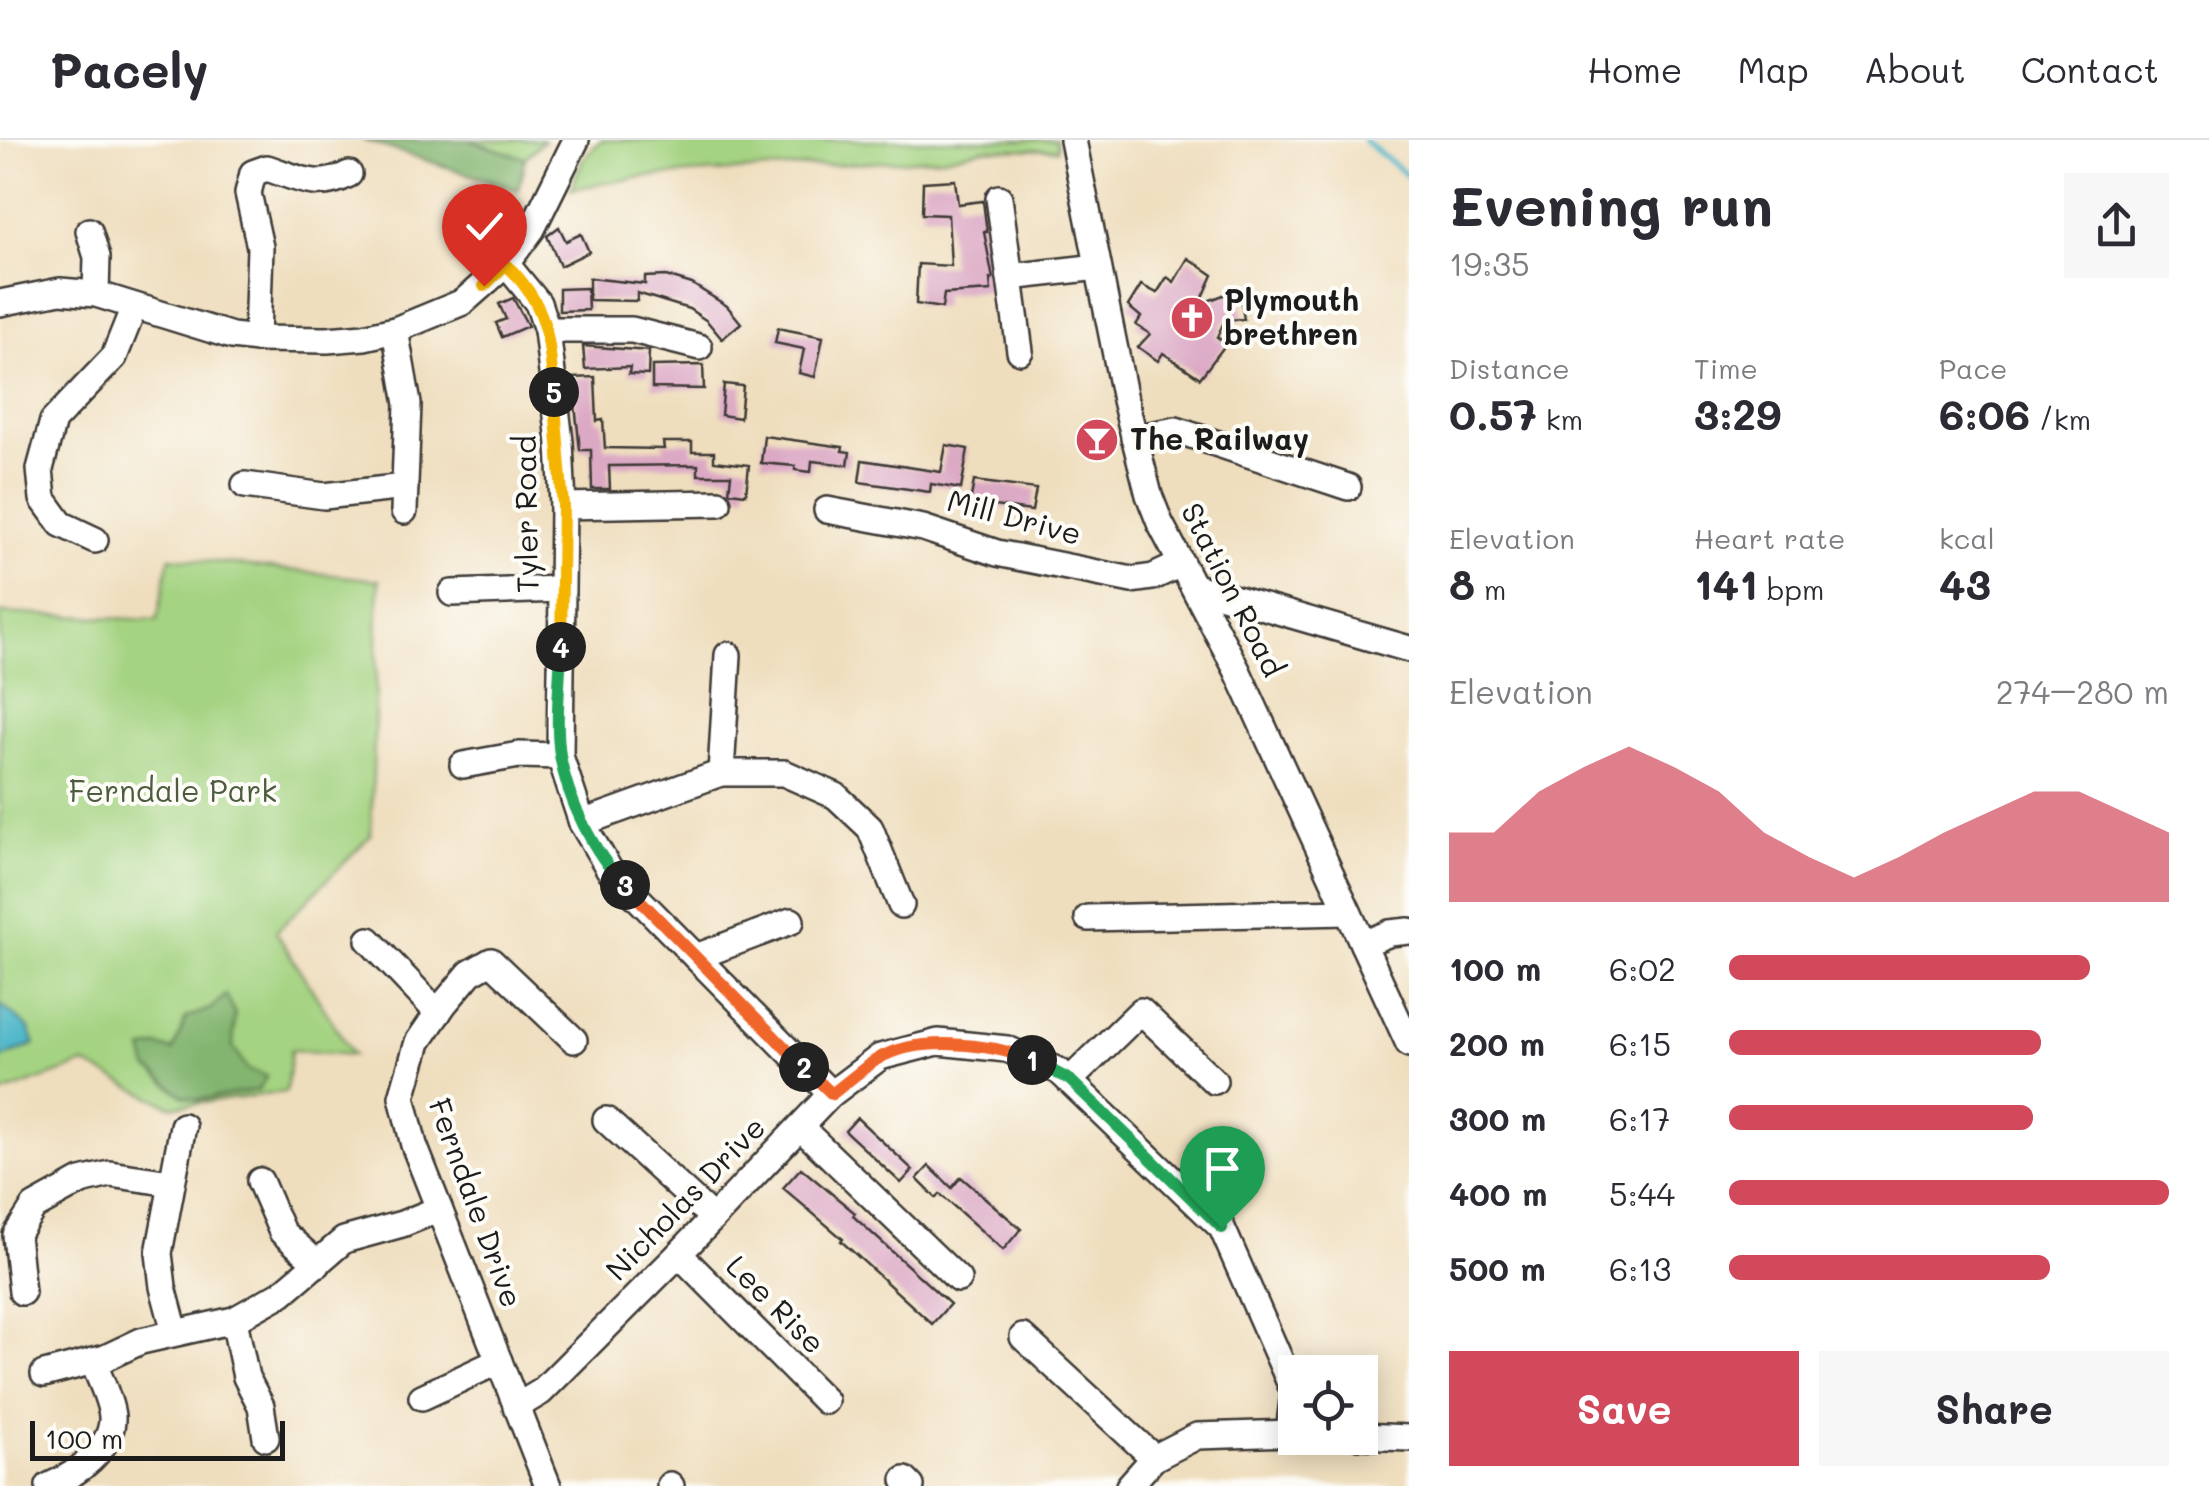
<!DOCTYPE html>
<html lang="en">
<head>
<meta charset="utf-8">
<style>
	body { margin:0; font-family:Mali,sans-serif; background:#f7f7f7; color:#2b2b33; height:100vh; display:flex; flex-direction:column; font-size:38px; white-space:nowrap }
	* { box-sizing:border-box; margin:0 }
	p { font-size:32px; color:#7c7c81 }
	.icon { flex:none; width:55px; height:55px; fill:none; stroke:currentColor; stroke-width:2; stroke-linecap:round; stroke-linejoin:round }
	.map { position:relative; flex:1; overflow:hidden }
	.sheet { display:flex; flex-direction:column; background:#fff; width:800px }
	.sheet>* { flex:none }
	.tools { position:absolute; left:1278px; top:1215px; display:grid; gap:20px }
	.tools a { display:grid; place-items:center; width:100px; height:100px; border-radius:0px; background:#fff; box-shadow:0 5px 25px #0003; font-size:50px }
	.scale { position:absolute; left:30px; bottom:25px; width:255px; box-sizing:border-box; padding-left:10px; border:5px solid #1c1c1c; border-top:0; font-size:28px; line-height:35px; white-space:nowrap; color:#1c1c1c; -webkit-text-stroke:8px #fdfcf7; paint-order:stroke }
	.pin { position:absolute; display:grid; place-items:center; width:85px; height:85px; color:#fff; margin:-102px -42px; border-radius:50% 50% 50% 0; rotate:-45deg; box-shadow:0 0 10px #0007 }
	.pin .icon { rotate:45deg }
	.km { position:absolute; width:50px; height:50px; margin:-25px; border-radius:50%; background:#222; color:#fff; font-size:28px; line-height:50px; text-align:center }
	.round { display:grid; place-items:center; flex:none; width:105px; height:105px; border-radius:0px; background:#f7f7f7 }
	.summary { display:flex; align-items:center; justify-content:space-between; height:170px; padding:0 40px }
	h1 { font-size:55px; font-weight:700; line-height:75px }
	.figures { display:grid; grid-template-columns:repeat(3,1fr); gap:15px; height:170px; padding:10px 40px }
	.figures div { display:grid; align-content:center }
	.figures b { font-size:42px; font-weight:700 }
	.figures small { font-size:28px; font-weight:400 }
	.figures p { font-size:28px }
	.chart { height:280px; padding:20px 40px }
	.chart p { display:flex; justify-content:space-between }
	.chart svg { width:100%; height:180px; margin-top:10px; fill:#d1495b; opacity:.7 }
	.button { display:flex; gap:20px; margin-top:auto; padding:20px 40px }
	.button a { flex:1; height:115px; border-radius:0px; background:#d1495b; color:#fff; font-size:40px; font-weight:700; line-height:115px; text-align:center }
	.button a+a { background:#f7f7f7; color:#2b2b33 }
	ul { padding:0 40px; list-style:none; font-size:32px }
	li { display:grid; grid-template-columns:160px 120px 1fr; align-items:center; height:75px }
	li i { height:25px; border-radius:12px; background:#d1495b }
	header { display:flex; align-items:center; gap:60px; box-sizing:border-box; height:140px; padding:0 50px; background:#fff; border-bottom:2px solid #e1e1e2 }
	header strong { font-size:48px }
	nav { display:flex; gap:55px; margin-inline-start:auto; font-size:35px }
	main { display:flex; flex:1; min-height:0 }
	.map>svg:first-child { display:block }
	.green { fill:#a4d381; stroke:#60784e; stroke-width:2.5 }
	.forest { fill:#83b56f; stroke:#506846; stroke-width:2.5 }
	.water { fill:#4ab5c8; stroke:#336872; stroke-width:2.5 }
	.lines { fill:none; stroke-linecap:round; stroke-linejoin:round }
	.stream { stroke:#4ab5c8; stroke-width:5 }
	.building { fill:#dca9c5 }
	.minor-casing { stroke:#3c3934; stroke-width:30 }
	.minor { stroke:#fff; stroke-width:25 }
	.split-1-casing { stroke:#fff; stroke-width:20 }
	.split-2-casing { stroke:#fff; stroke-width:20 }
	.split-3-casing { stroke:#fff; stroke-width:20 }
	.split-4-casing { stroke:#fff; stroke-width:20 }
	.split-5-casing { stroke:#fff; stroke-width:20 }
	.split-6-casing { stroke:#fff; stroke-width:20 }
	.split-1 { stroke:#22a559; stroke-width:12 }
	.split-2 { stroke:#f0652b; stroke-width:12 }
	.split-3 { stroke:#f0652b; stroke-width:12 }
	.split-4 { stroke:#22a559; stroke-width:12 }
	.split-5 { stroke:#f5b400; stroke-width:12 }
	.split-6 { stroke:#f5b400; stroke-width:12 }
	.labels { text-anchor:middle; stroke-width:8; stroke-linejoin:round; paint-order:stroke }
	.poi-label { font-size:30px; font-weight:bold; fill:#1c1c1c; stroke:#fdfcf7; text-anchor:start }
	.street-label { font-size:30px; fill:#1c1c1c; stroke:#fdfcf7 }
	.park-label { font-size:30px; fill:#4c5c3f; stroke:#fdfcf7 }
</style>
</head>
<body>
<header>
<strong>Pacely</strong>
<nav><a>Home</a><a>Map</a><a>About</a><a>Contact</a></nav>
</header>
<main>
<div class="map">
<svg width="1409" height="1346" viewBox="0 0 1409 1346">
	<rect width="100%" height="100%" fill="#fdfcf7"/>
	<filter id="ink" filterUnits="userSpaceOnUse"><feTurbulence type="fractalNoise" baseFrequency=".01" numOctaves="2"/><feDisplacementMap in="SourceGraphic" scale="20" xChannelSelector="R" yChannelSelector="G"/><feConvolveMatrix kernelMatrix="1 2 1 2 8 2 1 2 1" color-interpolation-filters="sRGB"/></filter>
	<filter id="wash" filterUnits="userSpaceOnUse"><feTurbulence type="fractalNoise" baseFrequency=".0048" numOctaves="4" result="noise"/><feDisplacementMap in="SourceGraphic" scale="40" xChannelSelector="R" yChannelSelector="G"/><feGaussianBlur stdDeviation="2.25" result="paint"/><feColorMatrix in="noise" values="0 0 0 0 0 0 0 0 0 0 0 0 0 0 0 0 0 1.4 0 .05"/><feComposite in="paint" operator="in"/></filter>
	<g filter="url(#wash)">
		<rect width="100%" height="100%" fill="#efdebe"/>
		<g class="green">
			<polygon points="468,0 544,0 525,18"/>
			<polygon points="601,0 1056,0 1057,10 984,9 943,18 642,37 571,49 583,19"/>
			<polygon points="170,417 379,440 371,695 276,792 353,915 291,910 286,952 175,966 170,966 84,924 0,954 0,473 157,480"/>
		</g>
		<g class="forest">
			<polygon points="363,0 468,0 525,18 518,50"/>
			<polygon points="226,855 235,874 233,907 248,930 267,936 258,950 198,960 183,956 148,928 143,910 159,906 173,911 186,878 210,869"/>
		</g>
		<polygon class="water" points="0,864 28,887 35,904 0,919"/>
		<g class="lines">
			<polyline class="stream" points="1364,0 1409,37"/>
		</g>
		<g id="blocks">
			<g class="building">
				<polygon points="955,40 958,64 983,61 987,92 984,92 993,139 990,139 991,151 944,154 942,168 916,164 918,124 951,126 948,75 922,74 923,42"/>
				<polygon points="474,42 500,54 477,93 458,83"/>
				<polygon points="559,87 566,101 581,94 589,112 560,126 547,96"/>
				<polygon points="1188,118 1213,135 1200,164 1239,149 1244,179 1225,180 1217,197 1226,204 1200,238 1163,213 1158,221 1138,207 1150,194 1136,185 1141,177 1128,166 1141,145 1157,153 1167,137 1174,142"/>
				<polygon points="666,136 692,144 727,166 741,183 722,199 707,181 689,169 637,153 637,161 589,160 589,138 645,144 645,137"/>
				<polygon points="587,148 588,170 559,171 559,149"/>
				<polygon points="513,158 528,186 502,197 496,183 506,179 499,164"/>
				<polygon points="778,188 823,197 815,237 799,233 804,209 775,203"/>
				<polygon points="583,206 649,211 648,235 629,234 630,227 585,229"/>
				<polygon points="703,225 704,249 652,248 652,226"/>
				<polygon points="595,237 597,281 603,280 605,308 664,309 663,302 692,302 692,312 714,312 714,321 749,325 746,354 729,352 731,335 698,335 698,325 609,326 610,349 592,349 591,310 580,310 572,238"/>
				<polygon points="724,244 743,246 740,278 721,275"/>
				<polygon points="764,296 843,307 842,311 850,312 848,325 812,321 811,332 795,330 795,326 761,323"/>
				<polygon points="946,305 968,309 961,349 931,344 930,352 859,342 862,320 941,332"/>
				<polygon points="974,341 1036,349 1032,371 970,363"/>
				<polygon points="857,978 913,1030 901,1043 845,991"/>
				<polygon points="929,1026 952,1048 961,1037 1021,1089 1003,1110 940,1054 936,1058 917,1039"/>
				<polygon points="801,1028 855,1073 853,1076 950,1164 932,1184 841,1101 843,1099 783,1048"/>
			</g>
		</g>
	</g>
	<g filter="url(#ink)">
		<use href="#blocks" fill-opacity="0" stroke="#3c3934" stroke-width="2.5"/>
		<g class="lines">
			<g class="minor-casing">
				<g id="minor">
					<polyline points="1073,0 1125,260 1149,355 1160,383 1237,530 1409,904"/>
					<polyline points="999,58 1020,211"/>
					<polyline points="89,91 97,117 96,154"/>
					<polyline points="506,124 538,163 547,190 560,302 563,366 560,616 582,683 609,729 831,954"/>
					<polyline points="1010,137 1098,127"/>
					<polyline points="0,163 60,151 96,154 232,196 257,199 327,200 364,197 395,190 463,162 506,124 532,89 576,0"/>
					<polyline points="395,190 408,264 404,371"/>
					<polyline points="547,190 632,190 699,207"/>
					<path d="M257,199L260,107L248,53L253,33L267,28C298,38 318,51 349,34"/>
					<polyline points="1134,298 1176,290 1348,347"/>
					<polyline points="245,345 324,356 405,347"/>
					<polyline points="563,366 718,363"/>
					<polyline points="827,370 923,388 997,413 1132,440 1153,437 1181,424"/>
					<polyline points="95,400 61,384 43,359 40,329 53,281 114,217 134,167"/>
					<polyline points="1195,447 1409,509"/>
					<polyline points="452,453 561,449"/>
					<polyline points="463,625 519,615 560,616"/>
					<polyline points="721,633 728,515"/>
					<polyline points="582,683 721,633 784,633 836,656 870,688 901,765"/>
					<polyline points="1088,778 1348,772"/>
					<polyline points="369,800 438,873"/>
					<polyline points="1363,804 1390,793 1409,791"/>
					<polyline points="696,817 791,781"/>
					<polyline points="1070,940 1141,871 1214,941"/>
					<polyline points="606,980 712,1077"/>
					<polyline points="801,988 958,1139"/>
					<polyline points="260,1041 282,1092 318,1124"/>
					<polyline points="679,1114 825,1261"/>
					<polyline points="22,1152 16,1095 34,1067 81,1041 110,1034 171,1043"/>
					<polyline points="234,1180 246,1237 261,1266 266,1298"/>
					<polyline points="175,1192 163,1147 159,1113 183,986"/>
					<polyline points="1023,1197 1154,1318"/>
					<polyline points="44,1234 105,1218 141,1201 234,1180 282,1153 344,1100 402,1084 439,1069"/>
					<polyline points="422,1257 499,1221"/>
					<polyline points="516,1267 541,1252 679,1114 831,954 880,917 938,902 1007,909 1059,931 1222,1088 1294,1252 1289,1292"/>
					<polyline points="1360,1296 1409,1298"/>
					<polyline points="905,1340 911,1346"/>
					<polyline points="670,1345 671,1346"/>
					<path d="M49,1346C75,1335 114,1309 112,1276C110,1258 99,1238 93,1221"/>
					<polyline points="548,1346 414,1005 402,957 418,902 444,864 470,833 491,821 574,900"/>
					<polyline points="1129,1346 1154,1318 1197,1296 1295,1293"/>
				</g>
			</g>
			<use href="#minor" class="minor"/>
		</g>
	</g>
	<g class="lines" filter="url(#ink)">
		<g class="split-1-casing">
			<polyline id="split-1" points="1032,920 1070,940 1222,1088"/>
		</g>
		<g class="split-2-casing">
			<path id="split-2" d="M804,927L832,954C846,943 861,930 876,920C916,895 990,903 1032,920"/>
		</g>
		<g class="split-3-casing">
			<polyline id="split-3" points="625,745 804,927"/>
		</g>
		<g class="split-4-casing">
			<path id="split-4" d="M561,507C560,541 555,581 560,615C567,659 594,714 625,745"/>
		</g>
		<g class="split-5-casing">
			<polyline id="split-5" points="554,252 563,366 561,507"/>
		</g>
		<g class="split-6-casing">
			<path id="split-6" d="M484,146L506,124C549,168 548,194 554,252"/>
		</g>
		<use href="#split-1" class="split-1"/>
		<use href="#split-2" class="split-2"/>
		<use href="#split-3" class="split-3"/>
		<use href="#split-4" class="split-4"/>
		<use href="#split-5" class="split-5"/>
		<use href="#split-6" class="split-6"/>
	</g>
	<defs>
		<g id="church-disc" transform="scale(2.25)"><circle r="9.5" fill="#d1495b" stroke="#fdfcf7"/><path d="M-1.2-6h2.4v3.5h3.3v2.4h-3.3V6h-2.4V-.1h-3.3v-2.4h3.3Z" fill="#fff"/></g>
		<g id="bar-disc" transform="scale(2.25)"><circle r="9.5" fill="#d1495b" stroke="#fdfcf7"/><path d="M-6-5H6L.8 .8V4.5H3.5V6h-7V4.5H-.8V.8Z" fill="#fff"/></g>
	</defs>
	<g fill-rule="evenodd">
		<use href="#church-disc" x="1192" y="178"/>
		<use href="#bar-disc" x="1097" y="300"/>
	</g>
	<g class="labels">
		<g class="poi-label">
			<text x="1224" y="171">Plymouth<tspan x="1224" dy="34">brethren</tspan></text>
			<text x="1130" y="310">The Railway</text>
		</g>
		<g class="street-label">
			<text transform="translate(527 374) rotate(-91)" y="10">Tyler Road</text>
			<text transform="translate(1014 378) rotate(15)" y="10">Mill Drive</text>
			<text transform="translate(1232 450) rotate(63)" y="10">Station Road</text>
			<text transform="translate(686 1059) rotate(-46)" y="10">Nicholas Drive</text>
			<text transform="translate(475 1063) rotate(70)" y="10">Ferndale Drive</text>
			<text transform="translate(775 1165) rotate(45)" y="10">Lee Rise</text>
		</g>
		<g class="park-label">
			<text x="173" y="662">Ferndale Park</text>
		</g>
	</g>
</svg>
<div class="tools">
<a><svg class="icon" aria-label="locate" viewBox="0 0 24 24"><circle cx="12" cy="12" r="6"/><path d="M12 2v4M12 18v4M2 12h4M18 12h4"/></svg></a>
</div>
<div class="scale">100 m</div>
<div class="pin" style="left:1222px;top:1088px;background:#1e9e55"><svg class="icon" aria-label="arrive" viewBox="0 0 24 24"><path d="M6 21V4h12l-3 4 3 4H6"/></svg></div>
<div class="pin" style="left:484px;top:146px;background:#d93025"><svg class="icon" aria-label="check" viewBox="0 0 24 24"><path d="M5 12l5 5 9-10"/></svg></div>
<b class="km" style="left:1032px;top:920px">1</b>
<b class="km" style="left:804px;top:927px">2</b>
<b class="km" style="left:625px;top:745px">3</b>
<b class="km" style="left:561px;top:507px">4</b>
<b class="km" style="left:554px;top:252px">5</b>
</div>
<section class="sheet">
<div class="summary"><div><h1>Evening run</h1><p>19:35</p></div><a class="round"><svg class="icon" aria-label="share" viewBox="0 0 24 24"><path d="M12 15V3M7 8l5-5 5 5M5 13v7h14v-7"/></svg></a></div>
<div class="figures">
<div><p>Distance</p><b>0.57<small> km</small></b></div>
<div><p>Time</p><b>3:29</b></div>
<div><p>Pace</p><b>6:06<small> /km</small></b></div>
</div>
<div class="figures">
<div><p>Elevation</p><b>8<small> m</small></b></div>
<div><p>Heart rate</p><b>141<small> bpm</small></b></div>
<div><p>kcal</p><b>43</b></div>
</div>
<div class="chart"><p><span>Elevation</span>274–280 m</p>
<svg viewBox="0 0 160 44" preserveAspectRatio="none"><path d="M0 44V27L10 27L20 17L30 11L40 6L50 11L60 17L70 27L80 33L90 38L100 33L110 27L120 22L130 17L140 17L150 22L160 27V44z"/></svg>
</div>
<ul>
<li><b>100 m</b>6:02<i style="width:82%"></i></li>
<li><b>200 m</b>6:15<i style="width:71%"></i></li>
<li><b>300 m</b>6:17<i style="width:69%"></i></li>
<li><b>400 m</b>5:44<i style="width:100%"></i></li>
<li><b>500 m</b>6:13<i style="width:73%"></i></li>
</ul>
<div class="button"><a>Save</a><a>Share</a></div>
</section>
</main>
</body>
</html>
